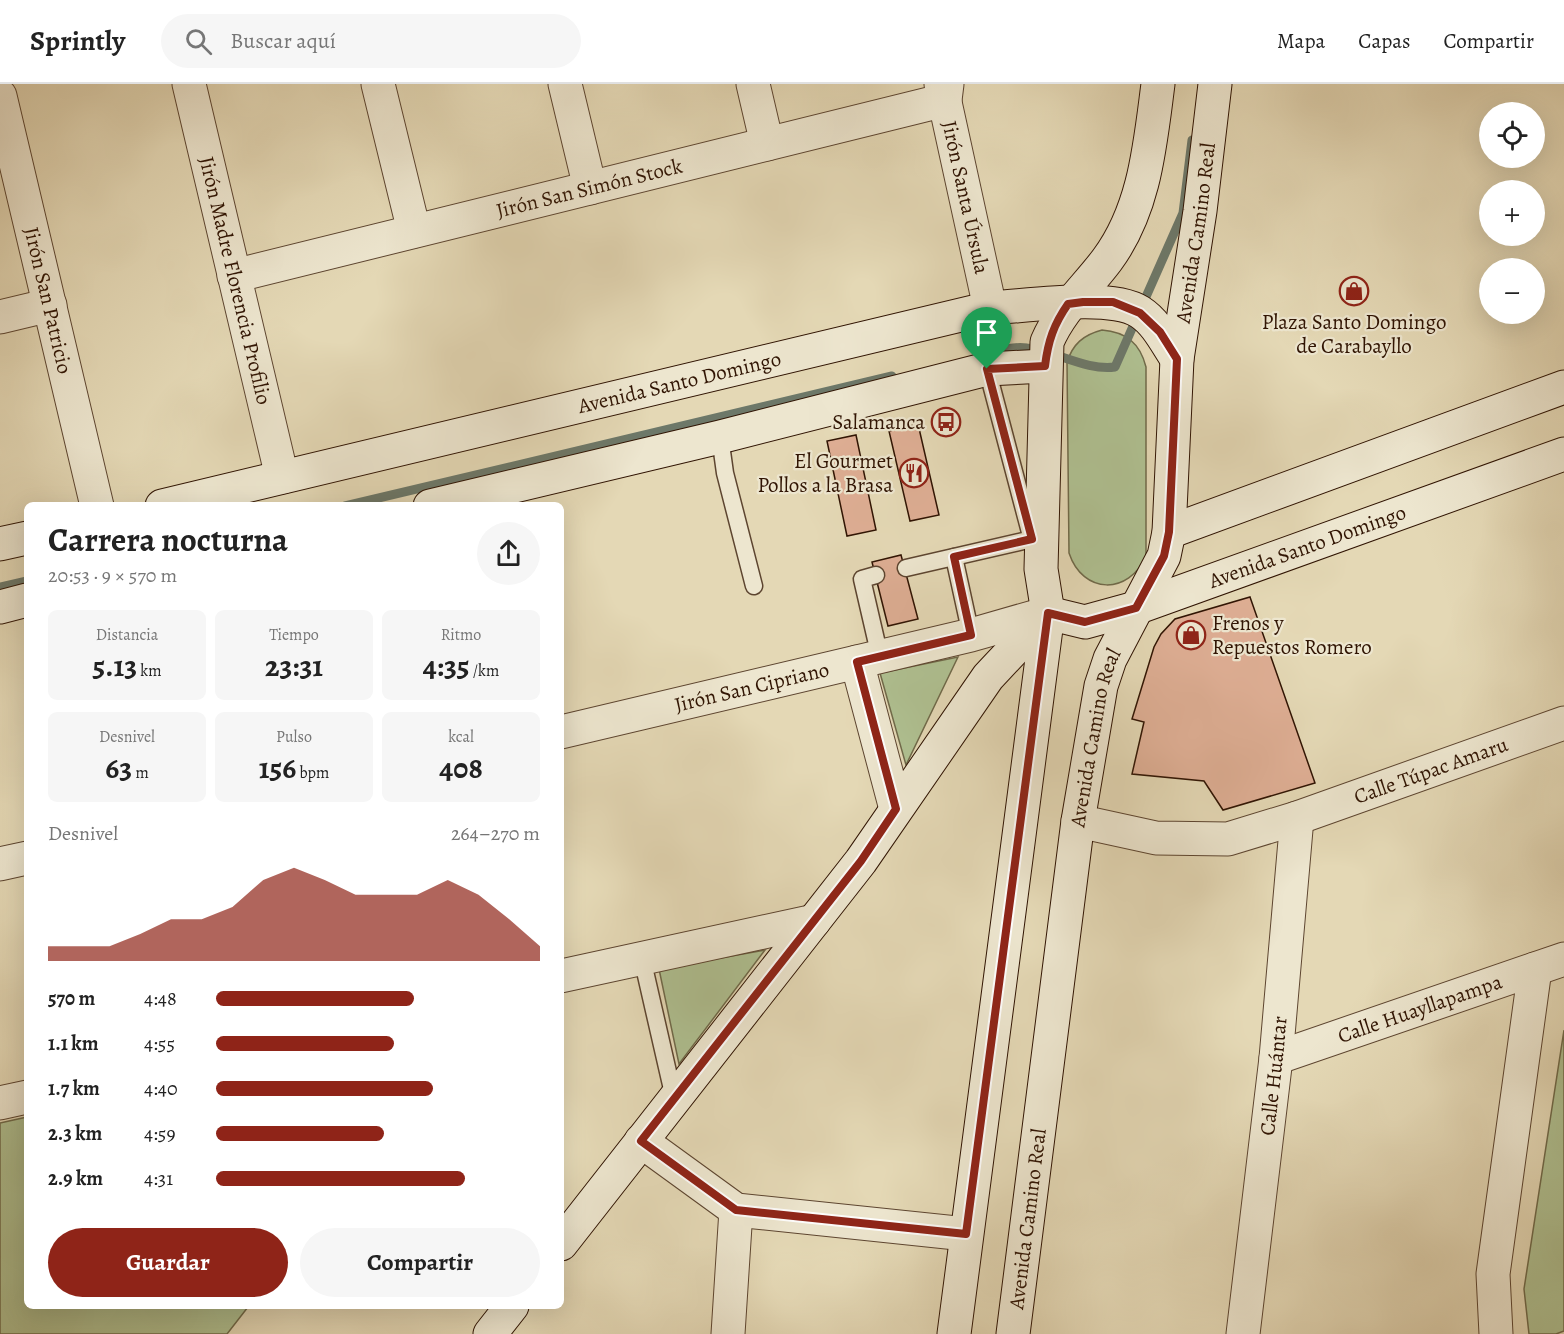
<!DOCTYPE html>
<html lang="es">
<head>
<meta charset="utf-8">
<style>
	body { margin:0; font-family:Alegreya,serif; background:#f6f6f6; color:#222; height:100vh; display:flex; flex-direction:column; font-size:22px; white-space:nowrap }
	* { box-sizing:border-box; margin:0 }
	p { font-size:20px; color:#767676 }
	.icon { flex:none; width:33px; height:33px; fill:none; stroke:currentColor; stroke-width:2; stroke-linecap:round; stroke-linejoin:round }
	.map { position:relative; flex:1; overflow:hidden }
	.sheet { position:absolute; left:24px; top:418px; width:540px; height:807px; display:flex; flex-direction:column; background:#fff; border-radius:9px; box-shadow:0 6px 24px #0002 }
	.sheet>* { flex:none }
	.controls { position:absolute; left:1479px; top:18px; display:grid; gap:12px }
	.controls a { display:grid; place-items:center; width:66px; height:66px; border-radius:50%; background:#fff; box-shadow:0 6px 24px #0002; font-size:30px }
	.pin { position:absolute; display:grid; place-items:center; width:51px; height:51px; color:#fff; margin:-62px -26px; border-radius:50% 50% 50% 0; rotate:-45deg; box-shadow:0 0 6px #0007 }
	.pin .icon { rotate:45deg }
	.round { display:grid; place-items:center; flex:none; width:63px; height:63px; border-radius:32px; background:#f6f6f6 }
	.headline { display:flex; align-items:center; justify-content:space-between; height:102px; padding:0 24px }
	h1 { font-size:33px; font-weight:600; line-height:45px }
	.metrics { display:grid; grid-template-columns:repeat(3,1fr); gap:9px; height:102px; padding:6px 24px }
	.metrics div { display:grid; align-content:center; border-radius:9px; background:#f6f6f6; text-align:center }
	.metrics b { font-size:30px; font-weight:600 }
	.metrics small { font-size:16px; font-weight:400 }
	.metrics p { font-size:16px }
	.chart { height:168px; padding:12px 24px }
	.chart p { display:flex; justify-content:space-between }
	.chart svg { width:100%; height:108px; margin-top:6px; fill:#8f2418; opacity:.7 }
	.primary-button { display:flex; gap:12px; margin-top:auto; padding:12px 24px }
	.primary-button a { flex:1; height:69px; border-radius:36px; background:#8f2418; color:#fff; font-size:24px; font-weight:600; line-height:69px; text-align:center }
	.primary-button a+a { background:#f6f6f6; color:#222 }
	ul { padding:0 24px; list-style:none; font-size:20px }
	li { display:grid; grid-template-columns:96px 72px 1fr; align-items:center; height:45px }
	li i { height:15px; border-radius:8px; background:#8f2418 }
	header { display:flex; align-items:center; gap:36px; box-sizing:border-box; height:84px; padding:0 30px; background:#fff; border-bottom:2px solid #e0e0e0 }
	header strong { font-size:28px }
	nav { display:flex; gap:33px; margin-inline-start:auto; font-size:21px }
	.search { width:420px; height:54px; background:#f6f6f6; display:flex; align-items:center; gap:15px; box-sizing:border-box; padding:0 21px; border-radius:33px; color:#767676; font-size:22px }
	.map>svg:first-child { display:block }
	.green { fill:#afc091; stroke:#706a4a; stroke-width:1.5 }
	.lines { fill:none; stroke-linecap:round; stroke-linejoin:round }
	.stream { stroke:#6d7869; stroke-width:9 }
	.building { fill:#deae94; stroke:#301403; stroke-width:1.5 }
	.lane-casing { stroke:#5d4530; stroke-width:19 }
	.street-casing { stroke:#5d4530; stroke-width:35 }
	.secondary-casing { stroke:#301403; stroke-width:35 }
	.lane { stroke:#ede6cf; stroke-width:16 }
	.street { stroke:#ede6cf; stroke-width:33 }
	.secondary { stroke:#ede6cf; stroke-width:33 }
	.route-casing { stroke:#fff; stroke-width:12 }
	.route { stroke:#8f2418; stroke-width:8 }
	.labels { text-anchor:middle; stroke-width:4.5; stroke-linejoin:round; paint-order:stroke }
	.street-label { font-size:21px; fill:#301403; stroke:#ede6cf }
	.poi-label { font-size:21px; fill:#301403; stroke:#ede6cf; text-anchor:end }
</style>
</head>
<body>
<header>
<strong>Sprintly</strong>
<div class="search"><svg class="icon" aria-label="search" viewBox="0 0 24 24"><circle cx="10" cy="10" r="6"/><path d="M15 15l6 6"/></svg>Buscar aquí</div>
<nav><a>Mapa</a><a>Capas</a><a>Compartir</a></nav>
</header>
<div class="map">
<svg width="1564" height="1250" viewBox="0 0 1564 1250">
	<rect width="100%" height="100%" fill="#e4d8b5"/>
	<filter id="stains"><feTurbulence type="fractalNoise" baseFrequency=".00333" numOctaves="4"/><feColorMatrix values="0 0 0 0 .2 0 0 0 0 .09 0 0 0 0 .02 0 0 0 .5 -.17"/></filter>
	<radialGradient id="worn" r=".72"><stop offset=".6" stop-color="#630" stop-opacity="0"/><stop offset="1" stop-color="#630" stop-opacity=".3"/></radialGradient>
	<g class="green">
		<path d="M1102,246C1126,248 1140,259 1146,283V472C1129,511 1083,511 1069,469L1067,278C1073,260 1083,251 1102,246Z"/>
		<polygon points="958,573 906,681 880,589"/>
		<polygon points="765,866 679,980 659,885"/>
		<polygon points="1564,946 1564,1247 1556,1250 1529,1250 1524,1205"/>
		<polygon points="27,1033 27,1222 248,1223 227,1250 0,1250 0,1039"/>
	</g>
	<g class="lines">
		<g class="stream">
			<path d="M984,271C998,267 1012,262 1027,264C1056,267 1086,287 1115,283L1183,129L1192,56"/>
			<polyline points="345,422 892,292"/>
			<polyline points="0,503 27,497"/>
		</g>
	</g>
	<g class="building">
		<polygon points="918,340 939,431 910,437 889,347"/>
		<polygon points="856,351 876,446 847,452 827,357"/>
		<polygon points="901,471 918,535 888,542 872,478"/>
		<polygon points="1250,513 1315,699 1223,726 1204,697 1132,690 1144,638 1132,635 1154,563 1161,550 1175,535"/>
	</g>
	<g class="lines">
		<g class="lane-casing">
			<g id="lane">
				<polyline points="987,285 1031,452"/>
				<polyline points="720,353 725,389 754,502"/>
				<polyline points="954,473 971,551"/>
				<polyline points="906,484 1032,455"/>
				<polyline points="876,491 862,495 880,573"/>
				<polyline points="642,874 674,1014"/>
			</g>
		</g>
		<g class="street-casing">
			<g id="street">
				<path id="s1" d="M189,0L282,393"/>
				<polyline points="378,0 414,147"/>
				<polyline points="565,0 590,104"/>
				<polyline points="753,0 767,60"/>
				<path id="s2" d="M941,0L990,224"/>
				<path id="s3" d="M0,12L97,422"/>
				<path id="s4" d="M234,192L945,16L947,0"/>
				<polyline points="0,233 50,221"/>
				<polyline points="857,578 896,725"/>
				<path id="s5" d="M561,648L971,551L1048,529"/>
				<path id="s6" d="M1078,737L1156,754L1228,755L1297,734L1564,639"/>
				<polyline points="0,780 27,774"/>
				<polyline points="561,892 814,837"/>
				<path id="s7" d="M1276,974L1564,875"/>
				<polyline points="0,1019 27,1013"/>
				<polyline points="641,1057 736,1126 966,1150"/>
				<polyline points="728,1250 736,1126"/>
				<path id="s8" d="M1243,1250L1276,974L1297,734"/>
				<polyline points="1496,1250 1493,1190 1535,885"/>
			</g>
		</g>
		<g class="secondary-casing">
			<g id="secondary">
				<path id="s9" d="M162,422L990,224C1028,222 1110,209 1140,228C1157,239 1166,259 1177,275"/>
				<polyline points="430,422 720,353 987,285 1045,282"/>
				<polyline points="1169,448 1564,303"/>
				<polyline points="0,460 27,454"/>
				<polyline points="0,523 27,516"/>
				<path id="s10" d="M1048,529L1085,538L1136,524L1564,370"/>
				<polyline points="561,1160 861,777 988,593 1048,529"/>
				<polyline points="490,1250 512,1222"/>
				<path d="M954,1250L1048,529L1041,485L1047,258C1061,225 1086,204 1107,176C1145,125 1150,61 1158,0"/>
				<path id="s11" d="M1013,1250L1078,737L1101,602L1110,575L1164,472L1169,448L1177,275L1200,127L1215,0"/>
			</g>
		</g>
		<use href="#lane" class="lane"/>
		<use href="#street" class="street"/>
		<use href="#secondary" class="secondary"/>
	</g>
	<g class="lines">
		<g class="route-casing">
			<path id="route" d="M1083,218H1113L1140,229L1160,248L1177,275L1169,448L1164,472L1136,524L1085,538L1048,529L966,1150L736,1126L641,1057L861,777L896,725L857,578L971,551L954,473L1032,455L987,285L1045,282C1048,257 1054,240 1068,220Z"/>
		</g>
		<use href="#route" class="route"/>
	</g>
	<defs>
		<g id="shop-ring" transform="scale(1.5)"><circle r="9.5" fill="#ede6cf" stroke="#8f2418" stroke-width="1.5"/><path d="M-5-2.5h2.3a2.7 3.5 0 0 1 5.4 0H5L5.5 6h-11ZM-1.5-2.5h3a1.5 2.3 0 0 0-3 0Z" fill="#8f2418"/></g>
		<g id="bus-ring" transform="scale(1.5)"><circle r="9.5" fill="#ede6cf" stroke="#8f2418" stroke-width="1.5"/><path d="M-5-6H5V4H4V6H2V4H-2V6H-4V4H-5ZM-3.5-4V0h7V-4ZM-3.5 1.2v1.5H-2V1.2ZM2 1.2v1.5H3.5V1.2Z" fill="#8f2418"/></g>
		<g id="restaurant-ring" transform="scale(1.5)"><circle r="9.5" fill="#ede6cf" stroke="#8f2418" stroke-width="1.5"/><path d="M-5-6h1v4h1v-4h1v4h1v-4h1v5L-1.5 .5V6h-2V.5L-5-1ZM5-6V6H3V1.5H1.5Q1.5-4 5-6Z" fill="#8f2418"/></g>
	</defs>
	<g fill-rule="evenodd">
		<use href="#shop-ring" x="1354" y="207"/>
		<use href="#bus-ring" x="946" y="338"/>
		<use href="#restaurant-ring" x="914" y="389"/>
		<use href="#shop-ring" x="1191" y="551"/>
	</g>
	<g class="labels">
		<g class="street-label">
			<text dy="7" stroke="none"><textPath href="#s4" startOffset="366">Jirón San Simón Stock</textPath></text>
			<text dy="7" stroke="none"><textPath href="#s2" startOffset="116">Jirón Santa Úrsula</textPath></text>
			<text dy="7" stroke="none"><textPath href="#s11" startOffset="1124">Avenida Camino Real</textPath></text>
			<text dy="7" stroke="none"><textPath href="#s1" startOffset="202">Jirón Madre Florencia Profilio</textPath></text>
			<text dy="7" stroke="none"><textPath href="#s3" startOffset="210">Jirón San Patricio</textPath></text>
			<text dy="7" stroke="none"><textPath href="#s9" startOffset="532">Avenida Santo Domingo</textPath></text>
			<text dy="7" stroke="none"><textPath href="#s10" startOffset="273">Avenida Santo Domingo</textPath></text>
			<text dy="7" stroke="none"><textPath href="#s5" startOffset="196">Jirón San Cipriano</textPath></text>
			<text dy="7" stroke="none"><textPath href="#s11" startOffset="602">Avenida Camino Real</textPath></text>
			<text dy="7" stroke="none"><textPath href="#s6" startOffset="366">Calle Túpac Amaru</textPath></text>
			<text dy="7" stroke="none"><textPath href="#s7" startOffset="152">Calle Huayllapampa</textPath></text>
			<text dy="7" stroke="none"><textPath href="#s8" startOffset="260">Calle Huántar</textPath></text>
			<text dy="7" stroke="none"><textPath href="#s11" startOffset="116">Avenida Camino Real</textPath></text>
		</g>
		<g class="poi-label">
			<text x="1354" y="245" text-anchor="middle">Plaza Santo Domingo<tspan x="1354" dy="24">de Carabayllo</tspan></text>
			<text x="925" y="345">Salamanca</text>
			<text x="893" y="384">El Gourmet<tspan x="893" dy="24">Pollos a la Brasa</tspan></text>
			<text x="1212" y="546" text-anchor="start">Frenos y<tspan x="1212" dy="24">Repuestos Romero</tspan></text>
		</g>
	</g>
	<rect width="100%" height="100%" filter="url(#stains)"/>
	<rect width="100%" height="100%" fill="url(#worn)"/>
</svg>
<div class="controls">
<a><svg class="icon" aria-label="locate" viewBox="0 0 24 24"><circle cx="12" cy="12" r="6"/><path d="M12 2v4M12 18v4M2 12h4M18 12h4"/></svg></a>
<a>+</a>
<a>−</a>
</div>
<div class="pin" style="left:987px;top:285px;background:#1e9e55"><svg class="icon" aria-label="arrive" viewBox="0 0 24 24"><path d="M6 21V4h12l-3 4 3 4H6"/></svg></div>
<section class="sheet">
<div class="headline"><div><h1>Carrera nocturna</h1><p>20:53 · 9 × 570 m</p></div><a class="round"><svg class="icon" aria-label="share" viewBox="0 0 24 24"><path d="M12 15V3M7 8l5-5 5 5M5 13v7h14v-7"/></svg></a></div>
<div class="metrics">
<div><p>Distancia</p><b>5.13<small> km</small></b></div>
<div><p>Tiempo</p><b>23:31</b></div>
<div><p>Ritmo</p><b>4:35<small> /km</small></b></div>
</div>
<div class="metrics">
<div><p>Desnivel</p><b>63<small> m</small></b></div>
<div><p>Pulso</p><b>156<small> bpm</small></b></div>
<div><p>kcal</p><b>408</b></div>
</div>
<div class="chart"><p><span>Desnivel</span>264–270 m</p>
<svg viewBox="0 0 160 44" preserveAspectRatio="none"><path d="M0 44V38L10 38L20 38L30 33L40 27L50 27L60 22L70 11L80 6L90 11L100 17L110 17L120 17L130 11L140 17L150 27L160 38V44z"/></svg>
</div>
<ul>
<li><b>570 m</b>4:48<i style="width:61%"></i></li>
<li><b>1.1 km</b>4:55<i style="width:55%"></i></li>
<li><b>1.7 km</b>4:40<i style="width:67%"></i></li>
<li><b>2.3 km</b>4:59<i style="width:52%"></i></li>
<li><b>2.9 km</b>4:31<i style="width:77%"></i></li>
</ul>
<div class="primary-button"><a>Guardar</a><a>Compartir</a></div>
</section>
</div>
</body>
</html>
